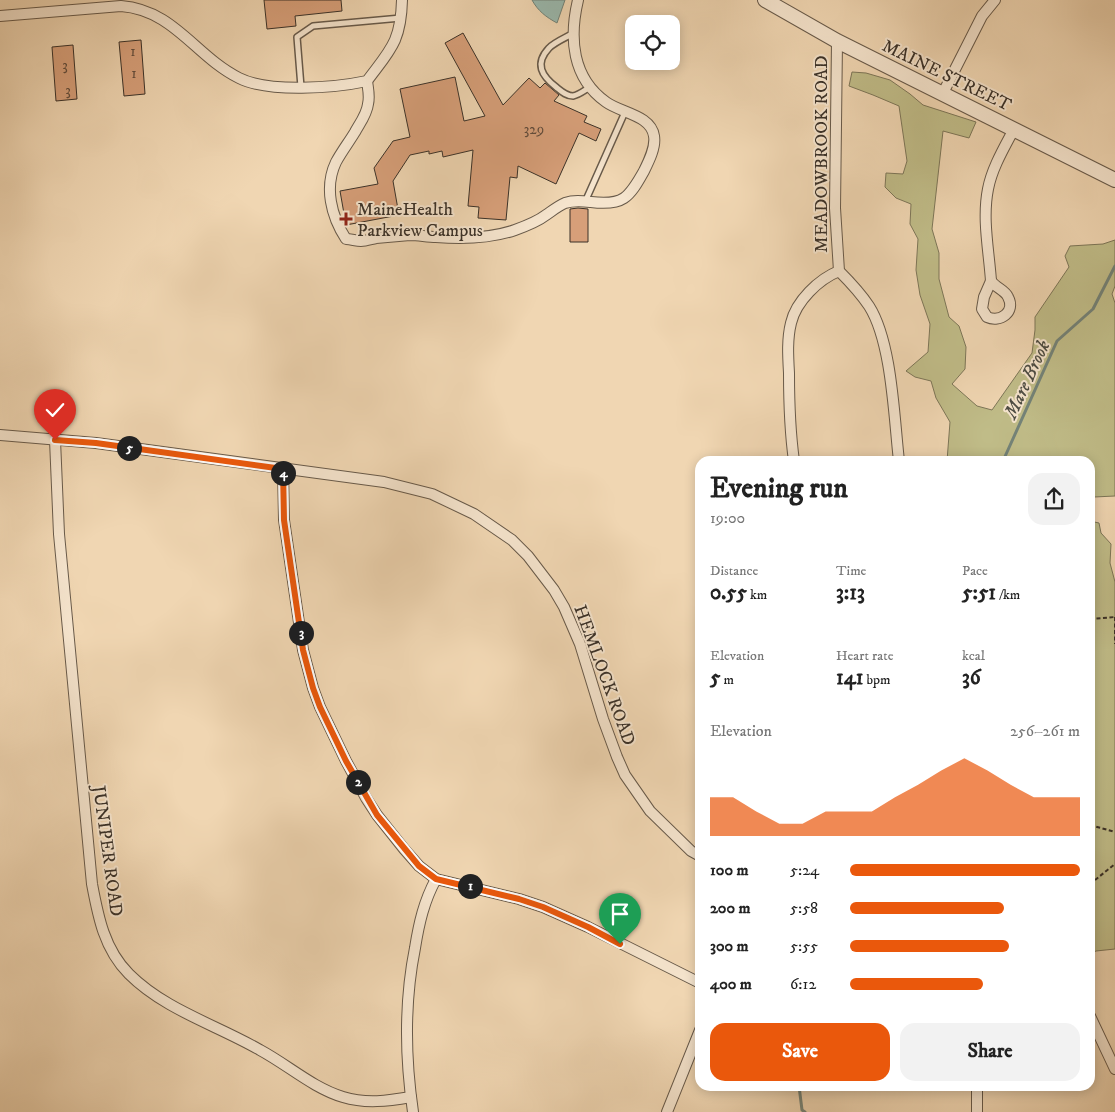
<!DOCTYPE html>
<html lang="en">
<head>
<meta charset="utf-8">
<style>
	body { margin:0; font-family:"IM FELL DW Pica",serif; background:#f2f2f2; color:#222; height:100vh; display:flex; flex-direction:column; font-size:19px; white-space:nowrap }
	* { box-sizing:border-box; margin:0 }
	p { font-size:16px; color:#767676 }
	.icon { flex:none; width:28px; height:28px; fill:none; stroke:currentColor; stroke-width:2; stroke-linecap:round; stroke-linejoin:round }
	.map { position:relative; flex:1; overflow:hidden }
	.details { position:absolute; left:695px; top:456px; width:400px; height:635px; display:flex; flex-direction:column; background:#fff; border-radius:15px; box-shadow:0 2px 12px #0003 }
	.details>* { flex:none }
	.fabs { position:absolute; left:625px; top:15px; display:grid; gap:10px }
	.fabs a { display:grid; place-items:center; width:55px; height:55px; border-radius:10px; background:#fff; box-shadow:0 2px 12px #0003; font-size:25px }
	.pin { position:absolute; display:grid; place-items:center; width:42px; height:42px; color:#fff; margin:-51px -21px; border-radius:50% 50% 50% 0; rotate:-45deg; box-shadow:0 0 5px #0007 }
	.pin .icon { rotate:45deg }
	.km { position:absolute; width:25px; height:25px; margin:-12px; border-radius:50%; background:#222; color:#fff; font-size:14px; line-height:25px; text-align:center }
	.round { display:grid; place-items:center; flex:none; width:52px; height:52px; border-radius:15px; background:#f2f2f2 }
	.head { display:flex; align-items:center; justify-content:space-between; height:85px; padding:0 15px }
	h1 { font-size:28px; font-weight:800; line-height:38px }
	.metrics { display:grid; grid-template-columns:repeat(3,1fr); gap:8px; height:85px; padding:5px 15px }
	.metrics div { display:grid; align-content:center }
	.metrics b { font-size:21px; font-weight:800 }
	.metrics small { font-size:14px; font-weight:400 }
	.metrics p { font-size:14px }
	.chart { height:140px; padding:10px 15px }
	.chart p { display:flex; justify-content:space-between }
	.chart svg { width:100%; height:90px; margin-top:5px; fill:#ea580c; opacity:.7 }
	.cta { display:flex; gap:10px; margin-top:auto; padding:10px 15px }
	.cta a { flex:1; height:58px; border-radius:15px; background:#ea580c; color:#fff; font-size:20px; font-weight:800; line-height:58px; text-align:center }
	.cta a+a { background:#f2f2f2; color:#222 }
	ul { padding:0 15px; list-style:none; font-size:16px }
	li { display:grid; grid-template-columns:80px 60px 1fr; align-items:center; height:38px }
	li i { height:12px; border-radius:6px; background:#ea580c }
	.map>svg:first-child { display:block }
	.green { fill:#c0bc88; stroke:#7d7658 }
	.water { fill:#9ab9ae; stroke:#748378 }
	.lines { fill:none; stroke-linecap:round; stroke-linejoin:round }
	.stream { stroke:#748378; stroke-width:3 }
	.building { fill:#d79f79; stroke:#3a3128 }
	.service-casing { stroke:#685a4a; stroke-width:8 }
	.minor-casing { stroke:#685a4a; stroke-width:12 }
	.tertiary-casing { stroke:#685a4a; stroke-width:16 }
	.path { stroke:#3a3128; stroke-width:2; stroke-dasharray:4 2.5; stroke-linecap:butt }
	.service { stroke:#f5e4cd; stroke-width:5 }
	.minor { stroke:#f5e4cd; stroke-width:10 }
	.tertiary { stroke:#f5e4cd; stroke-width:14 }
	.route-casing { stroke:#fff; stroke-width:10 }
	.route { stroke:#ea580c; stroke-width:6 }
	.poi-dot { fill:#8f2418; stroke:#f5e4cd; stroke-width:2 }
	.labels { text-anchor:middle; stroke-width:4; stroke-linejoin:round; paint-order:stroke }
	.number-label { font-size:15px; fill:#614c3c }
	.street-label { font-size:18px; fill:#3a3128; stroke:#f5e4cd }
	.poi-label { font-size:18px; fill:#3a3128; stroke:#f5e4cd; text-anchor:start }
	.water-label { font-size:19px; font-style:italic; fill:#4d4c43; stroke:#f5e4cd }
</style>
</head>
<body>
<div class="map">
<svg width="1115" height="1112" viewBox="0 0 1115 1112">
	<rect width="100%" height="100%" fill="#f0d6b2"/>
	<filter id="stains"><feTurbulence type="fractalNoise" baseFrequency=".004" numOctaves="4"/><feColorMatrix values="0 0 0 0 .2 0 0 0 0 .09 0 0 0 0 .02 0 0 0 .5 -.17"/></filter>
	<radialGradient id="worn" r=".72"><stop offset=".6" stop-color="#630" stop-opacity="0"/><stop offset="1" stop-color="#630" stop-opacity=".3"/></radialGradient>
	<g class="green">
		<polygon points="852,72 866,73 890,80 910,94 923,105 976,122 969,138 943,131 932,229 939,253 939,279 949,317 959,326 966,347 965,369 952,384 977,406 992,410 1032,353 1035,330 1035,317 1069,267 1065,256 1070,246 1103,244 1115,240 1115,286 1112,294 1115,303 1115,496 1094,497 1090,501 1090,461 947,461 950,422 936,398 931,381 915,377 906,371 928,352 930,324 920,295 916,270 918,239 910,224 911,204 896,198 885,187 886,173 903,174 907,161 899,106 873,95 849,86"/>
		<polygon points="1090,521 1099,523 1101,533 1111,544 1110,563 1115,582 1115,949 1096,951 1090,954"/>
	</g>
	<path class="water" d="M532,0H565L557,23C546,17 538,11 532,0Z"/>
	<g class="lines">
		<g class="stream">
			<polyline points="1003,461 1057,341 1093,309 1115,266"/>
			<polyline points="799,1086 802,1110 805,1112"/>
		</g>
	</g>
	<g class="building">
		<polygon points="264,0 341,0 342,11 295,16 296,26 267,29"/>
		<polygon points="463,33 503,105 529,78 540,88 545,83 559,95 554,101 587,116 584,122 601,129 596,141 579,133 556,184 518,166 517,178 510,177 506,220 478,218 479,207 468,206 473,150 443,157 442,151 429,154 429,151 410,155 393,181 399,215 346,225 340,191 378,184 374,168 393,141 410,137 400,89 455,77 464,121 485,116 445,43"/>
		<polygon points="141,40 145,94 124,96 119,42"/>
		<polygon points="73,45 77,99 56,101 52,47"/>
		<polygon points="578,208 588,209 588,242 570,242 570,209"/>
	</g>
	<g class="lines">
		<g class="service-casing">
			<g id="service">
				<path d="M572,34C565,38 555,42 549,48C534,64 542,76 556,87C561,91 566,96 573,96C579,95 585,90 590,87"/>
				<polyline points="301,87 297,37 313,26 401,18"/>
				<polyline points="585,202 625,112"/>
			</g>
		</g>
		<g class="minor-casing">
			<g id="minor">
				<path d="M0,16L121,6C174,10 195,56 239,78C269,93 334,88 367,81C390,50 401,42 402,0"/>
				<path d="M837,41L835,208L839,271C850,282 861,294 869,306C892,342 894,418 899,461"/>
				<path d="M367,81C368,89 370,96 368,104C367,114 360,123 355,132C349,142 342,151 336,162C324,187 331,216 346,239C351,239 356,241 361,241C366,241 371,239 376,238C387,237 398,236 410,235C419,235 427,237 436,237C461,239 492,238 515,230C526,226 537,222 546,215C552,211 558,206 565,203C574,200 582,201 591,202C623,206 629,198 644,171C649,161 656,147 654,136C651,115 621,113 606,102C572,78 569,38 578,0"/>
				<polyline points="943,93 982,16 995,0"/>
				<path d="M991,281C989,251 982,219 988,189C992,168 1004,148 1014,129"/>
				<path d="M991,281C996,288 1005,290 1008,297C1016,312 1000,323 987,317L982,309L984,297Z"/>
				<polyline points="0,435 96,443 384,482 432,494 474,514 512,540 528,556 554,590 564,607 580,644 603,719 617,757 625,775 650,811 691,851 700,856"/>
				<path d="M55,440L59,534L92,884C98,916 104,949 129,974C165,1010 217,1025 260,1050C288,1065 313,1088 343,1097C366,1104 388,1101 411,1097"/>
				<path d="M794,461C790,432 789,402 789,373C788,356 787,339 791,323C796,301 819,279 839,271"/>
				<polyline points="283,469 284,520 303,650 313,688 320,707 346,761 366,798 377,815 404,849 419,866 436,879 519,899 543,907 588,927 700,983"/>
				<polyline points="1090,1016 1115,1069"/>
				<path d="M413,1112C405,1057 404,1003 415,948C419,923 424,901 436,879"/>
				<polyline points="667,1112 700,1030"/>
				<polyline points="977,1112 977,1086"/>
			</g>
		</g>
		<g class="tertiary-casing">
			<polyline id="tertiary" points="765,0 837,41 1115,180"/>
		</g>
		<g class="path">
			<polyline points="1115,617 1115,644"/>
			<polyline points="1090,619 1115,617"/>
			<polyline points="1090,825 1115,832"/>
			<polyline points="1090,884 1115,864"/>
		</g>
		<use href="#service" class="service"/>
		<use href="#minor" class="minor"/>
		<use href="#tertiary" class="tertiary"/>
	</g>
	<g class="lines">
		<g class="route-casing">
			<polyline id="route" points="55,440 96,443 283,469 284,520 303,650 313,688 320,707 346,761 377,815 419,866 436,879 519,899 543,907 588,927 620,944"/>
		</g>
		<use href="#route" class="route"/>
	</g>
	<path class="poi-dot" d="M343.5 211.5h5v5h5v5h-5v5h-5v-5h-5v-5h5z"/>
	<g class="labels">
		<g class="number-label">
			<text x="133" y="56">1</text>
			<text x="65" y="70">3</text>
			<text x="134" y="78">1</text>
			<text x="68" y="95">3</text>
			<text x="534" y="134">329</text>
		</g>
		<g class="street-label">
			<text transform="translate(947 75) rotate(26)" y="6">MAINE STREET</text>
			<text transform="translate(821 154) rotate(-90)" y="6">MEADOWBROOK ROAD</text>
			<text transform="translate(605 675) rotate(70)" y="6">HEMLOCK ROAD</text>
			<text transform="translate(108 851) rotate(82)" y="6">JUNIPER ROAD</text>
		</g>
		<g class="poi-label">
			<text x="357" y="215">MaineHealth<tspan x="357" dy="21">Parkview Campus</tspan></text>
		</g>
		<g class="water-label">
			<text transform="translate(1026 379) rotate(-65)" y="7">Mare Brook</text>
		</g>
	</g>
	<rect width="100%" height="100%" filter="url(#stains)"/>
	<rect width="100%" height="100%" fill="url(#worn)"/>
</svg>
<div class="fabs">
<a><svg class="icon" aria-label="locate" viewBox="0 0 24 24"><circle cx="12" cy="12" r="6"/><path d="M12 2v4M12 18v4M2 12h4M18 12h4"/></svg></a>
</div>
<div class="pin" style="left:620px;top:944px;background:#1e9e55"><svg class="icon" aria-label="arrive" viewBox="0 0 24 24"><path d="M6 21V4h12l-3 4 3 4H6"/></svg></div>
<div class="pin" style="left:55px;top:440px;background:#d93025"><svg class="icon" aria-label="check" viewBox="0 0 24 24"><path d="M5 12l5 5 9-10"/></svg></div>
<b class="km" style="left:470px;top:886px">1</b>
<b class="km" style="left:358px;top:782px">2</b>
<b class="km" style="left:301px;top:633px">3</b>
<b class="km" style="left:283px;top:473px">4</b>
<b class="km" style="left:129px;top:448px">5</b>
<section class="details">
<div class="head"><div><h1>Evening run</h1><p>19:00</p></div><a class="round"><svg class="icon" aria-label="share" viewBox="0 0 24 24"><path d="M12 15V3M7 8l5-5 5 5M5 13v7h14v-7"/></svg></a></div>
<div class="metrics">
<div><p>Distance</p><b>0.55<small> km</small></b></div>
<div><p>Time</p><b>3:13</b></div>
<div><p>Pace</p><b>5:51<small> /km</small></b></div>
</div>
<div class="metrics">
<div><p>Elevation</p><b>5<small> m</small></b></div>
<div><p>Heart rate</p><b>141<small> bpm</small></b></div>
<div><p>kcal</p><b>36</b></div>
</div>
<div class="chart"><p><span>Elevation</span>256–261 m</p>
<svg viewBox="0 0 160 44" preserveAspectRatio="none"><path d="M0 44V25L10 25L20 32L30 38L40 38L50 32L60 32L70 32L80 25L90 19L100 12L110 6L120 12L130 19L140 25L150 25L160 25V44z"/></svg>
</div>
<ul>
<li><b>100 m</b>5:24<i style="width:100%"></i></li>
<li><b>200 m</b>5:58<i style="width:67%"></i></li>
<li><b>300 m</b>5:55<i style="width:69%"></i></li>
<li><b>400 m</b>6:12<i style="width:58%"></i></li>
</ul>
<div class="cta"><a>Save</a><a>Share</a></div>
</section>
</div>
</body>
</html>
